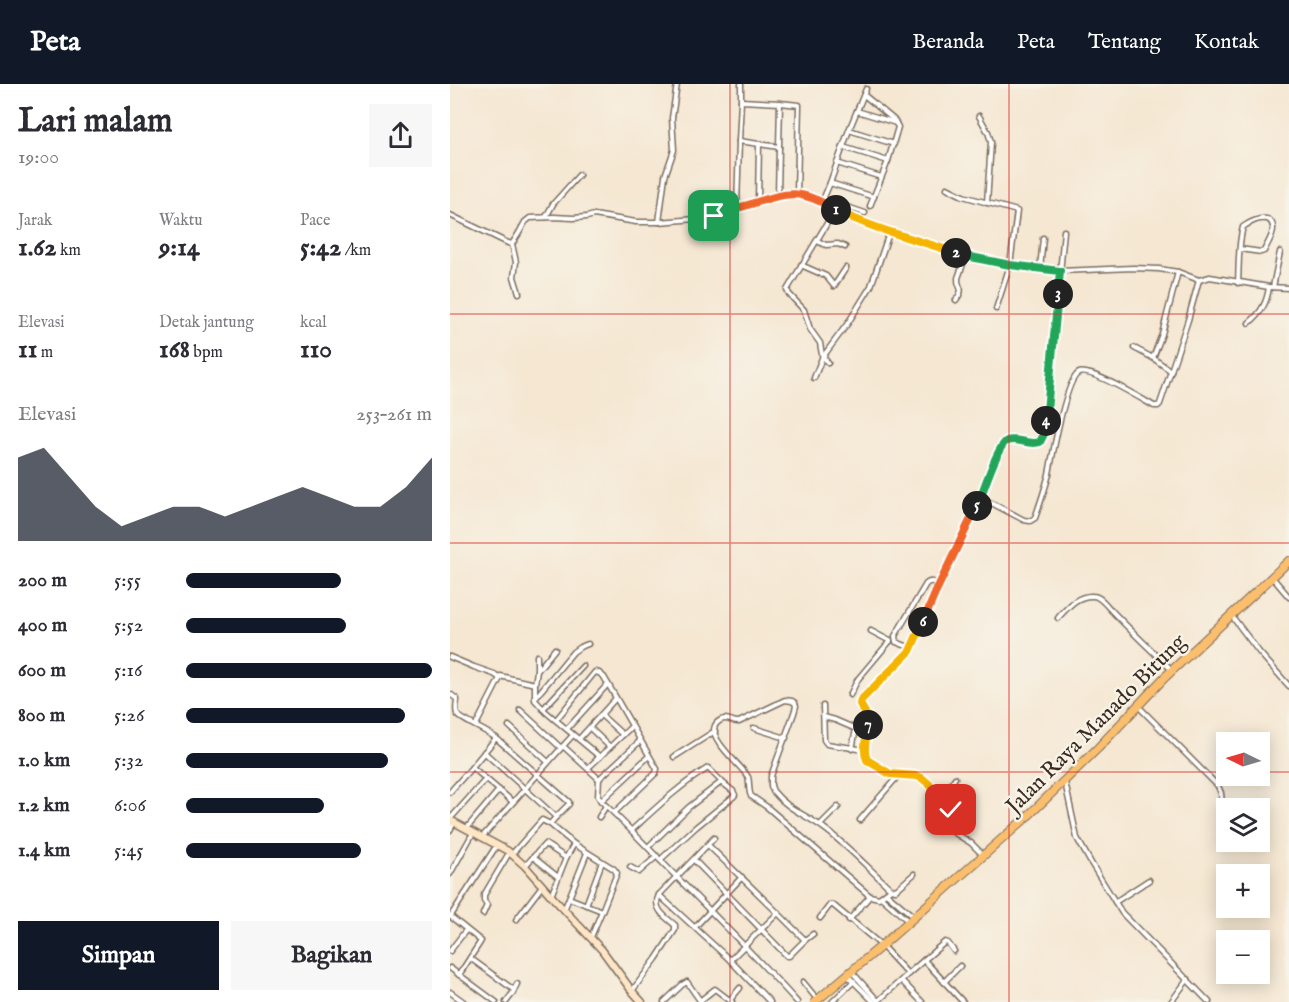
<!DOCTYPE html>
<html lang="id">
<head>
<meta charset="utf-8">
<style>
	body { margin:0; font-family:"IM FELL English",serif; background:#f7f7f7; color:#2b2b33; height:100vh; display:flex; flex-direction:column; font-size:22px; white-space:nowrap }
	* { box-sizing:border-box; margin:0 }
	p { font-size:20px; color:#7c7c81 }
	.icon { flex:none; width:33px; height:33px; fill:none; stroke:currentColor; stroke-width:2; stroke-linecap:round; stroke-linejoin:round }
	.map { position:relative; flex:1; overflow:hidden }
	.side { display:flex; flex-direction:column; background:#fff; width:450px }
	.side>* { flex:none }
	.needle { width:39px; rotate:275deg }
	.buttons { position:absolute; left:766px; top:648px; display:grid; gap:12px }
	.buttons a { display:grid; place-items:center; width:54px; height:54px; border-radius:0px; background:#fff; box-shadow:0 3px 15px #0003; font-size:30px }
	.pin { position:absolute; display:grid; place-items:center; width:51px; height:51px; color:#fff; margin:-26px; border-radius:12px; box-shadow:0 3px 9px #0006 }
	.km { position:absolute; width:30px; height:30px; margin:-15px; border-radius:50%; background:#222; color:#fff; font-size:16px; line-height:30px; text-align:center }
	.round { display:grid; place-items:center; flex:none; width:63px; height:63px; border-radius:0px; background:#f7f7f7 }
	.headline { display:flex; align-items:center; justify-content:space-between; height:102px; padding:0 18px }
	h1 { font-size:33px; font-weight:700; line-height:45px }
	.stats { display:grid; grid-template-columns:repeat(3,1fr); gap:9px; height:102px; padding:6px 18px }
	.stats div { display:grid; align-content:center }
	.stats b { font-size:26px; font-weight:700 }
	.stats small { font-size:16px; font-weight:400 }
	.stats p { font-size:16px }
	.chart { height:168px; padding:12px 18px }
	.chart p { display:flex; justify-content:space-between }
	.chart svg { width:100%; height:108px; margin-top:6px; fill:#111827; opacity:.7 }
	.button { display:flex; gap:12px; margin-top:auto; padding:12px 18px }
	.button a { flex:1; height:69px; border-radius:0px; background:#111827; color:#fff; font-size:24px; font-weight:700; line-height:69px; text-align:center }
	.button a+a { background:#f7f7f7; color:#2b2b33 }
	ul { padding:0 18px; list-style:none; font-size:20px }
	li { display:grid; grid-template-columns:96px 72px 1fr; align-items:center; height:45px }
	li i { height:15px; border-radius:8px; background:#111827 }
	header { display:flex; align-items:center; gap:36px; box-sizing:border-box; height:84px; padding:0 30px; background:#111827; color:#fff }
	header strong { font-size:28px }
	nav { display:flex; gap:33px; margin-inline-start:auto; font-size:21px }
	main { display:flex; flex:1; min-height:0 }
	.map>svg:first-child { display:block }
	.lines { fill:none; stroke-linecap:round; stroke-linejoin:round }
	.street-casing { stroke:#7c6c5d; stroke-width:7 }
	.secondary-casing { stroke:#7c6c5d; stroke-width:9 }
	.highway-casing { stroke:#7c6c5d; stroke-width:10 }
	.street { stroke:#fff; stroke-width:4 }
	.secondary { stroke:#fde5c5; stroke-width:6 }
	.highway { stroke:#fabe6d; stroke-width:8 }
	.split-1-casing { stroke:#fff; stroke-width:12 }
	.split-2-casing { stroke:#fff; stroke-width:12 }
	.split-3-casing { stroke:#fff; stroke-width:12 }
	.split-4-casing { stroke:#fff; stroke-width:12 }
	.split-5-casing { stroke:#fff; stroke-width:12 }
	.split-6-casing { stroke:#fff; stroke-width:12 }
	.split-7-casing { stroke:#fff; stroke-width:12 }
	.split-8-casing { stroke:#fff; stroke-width:12 }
	.split-1 { stroke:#f0652b; stroke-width:8 }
	.split-2 { stroke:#f5b400; stroke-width:8 }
	.split-3 { stroke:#22a559; stroke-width:8 }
	.split-4 { stroke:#22a559; stroke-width:8 }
	.split-5 { stroke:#22a559; stroke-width:8 }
	.split-6 { stroke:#f0652b; stroke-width:8 }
	.split-7 { stroke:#f5b400; stroke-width:8 }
	.split-8 { stroke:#f5b400; stroke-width:8 }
	.grid { fill:none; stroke:#d62828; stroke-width:1.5; stroke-opacity:0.55 }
	.labels { text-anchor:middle; stroke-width:5; stroke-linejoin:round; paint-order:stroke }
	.street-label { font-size:22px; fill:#3b2a1e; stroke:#f7f3e8 }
</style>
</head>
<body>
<header>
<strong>Peta</strong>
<nav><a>Beranda</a><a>Peta</a><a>Tentang</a><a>Kontak</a></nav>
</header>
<main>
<section class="side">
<div class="headline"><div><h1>Lari malam</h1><p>19:00</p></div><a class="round"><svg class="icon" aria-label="share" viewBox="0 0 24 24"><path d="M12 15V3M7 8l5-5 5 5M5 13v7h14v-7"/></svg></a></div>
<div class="stats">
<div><p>Jarak</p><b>1.62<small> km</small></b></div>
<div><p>Waktu</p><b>9:14</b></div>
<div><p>Pace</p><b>5:42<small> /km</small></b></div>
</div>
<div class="stats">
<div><p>Elevasi</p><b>11<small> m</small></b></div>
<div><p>Detak jantung</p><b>168<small> bpm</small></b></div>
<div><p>kcal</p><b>110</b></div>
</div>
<div class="chart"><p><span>Elevasi</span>253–261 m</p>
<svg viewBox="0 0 160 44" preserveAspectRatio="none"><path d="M0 44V10L10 6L20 18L30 30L40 38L50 34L60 30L70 30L80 34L90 30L100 26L110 22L120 26L130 30L140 30L150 22L160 10V44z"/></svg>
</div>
<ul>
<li><b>200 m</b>5:55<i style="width:63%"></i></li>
<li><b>400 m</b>5:52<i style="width:65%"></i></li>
<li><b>600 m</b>5:16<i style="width:100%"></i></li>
<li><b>800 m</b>5:26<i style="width:89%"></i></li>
<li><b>1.0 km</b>5:32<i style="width:82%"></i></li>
<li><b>1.2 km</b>6:06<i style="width:56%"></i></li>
<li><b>1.4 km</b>5:45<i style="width:71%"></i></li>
</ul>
<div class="button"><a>Simpan</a><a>Bagikan</a></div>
</section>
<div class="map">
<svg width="839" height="918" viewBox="0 0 839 918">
	<rect width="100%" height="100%" fill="#f7f3e8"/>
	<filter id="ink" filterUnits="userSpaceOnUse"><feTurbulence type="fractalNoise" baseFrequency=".0167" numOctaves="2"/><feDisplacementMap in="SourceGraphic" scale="12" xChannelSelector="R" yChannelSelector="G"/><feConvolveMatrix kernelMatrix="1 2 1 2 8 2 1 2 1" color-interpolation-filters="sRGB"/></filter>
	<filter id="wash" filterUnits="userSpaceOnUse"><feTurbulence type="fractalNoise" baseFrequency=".008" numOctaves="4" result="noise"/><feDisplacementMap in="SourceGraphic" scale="24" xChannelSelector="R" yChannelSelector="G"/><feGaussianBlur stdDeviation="1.35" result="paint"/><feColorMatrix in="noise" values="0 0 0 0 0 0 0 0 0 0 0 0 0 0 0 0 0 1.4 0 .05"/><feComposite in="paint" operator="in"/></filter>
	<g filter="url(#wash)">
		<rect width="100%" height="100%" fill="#f5e7d2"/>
	</g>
	<g filter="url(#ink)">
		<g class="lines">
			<g class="street-casing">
				<g id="street">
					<polyline points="414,11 444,36 448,43 438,77 420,122"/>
					<polyline points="291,17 291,0"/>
					<polyline points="330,19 349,21 347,110"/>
					<polyline points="407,27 446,39"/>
					<polyline points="529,32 538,48 541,58 537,119"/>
					<polyline points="399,46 444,60"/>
					<polyline points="289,57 291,17 330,19 329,63"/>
					<polyline points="393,63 438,77"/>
					<polyline points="387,79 431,93"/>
					<polyline points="380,99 424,113"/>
					<polyline points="497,104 513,112 567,127 560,181 546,225"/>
					<polyline points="373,115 415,129"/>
					<polyline points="308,118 309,60"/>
					<polyline points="372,118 380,99 399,46 416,5"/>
					<polyline points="287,124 289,57 329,63 328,111"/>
					<polyline points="0,131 58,159 62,160 69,149 75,138 80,134 104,133 123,134 137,133 144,131 186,138 209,138 258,134 271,128 328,111 344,110 355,112 372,118 410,138 439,149 473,158 516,172 560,181 610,187 683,184 709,185 728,188 749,196 760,193 819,203 839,204"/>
					<polyline points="96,133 103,120 129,91"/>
					<polyline points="209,138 215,92 224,66 222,34 227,0"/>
					<polyline points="367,157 376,161 388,160 395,163"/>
					<polyline points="62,160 66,178 64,193 69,209"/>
					<polyline points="351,181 376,192 384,202 396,184"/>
					<polyline points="590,185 593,154"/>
					<path d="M788,199C789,181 788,160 793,143C800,138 821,127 823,143C824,151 817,160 814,167L811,168L790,165"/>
					<polyline points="823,203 830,168"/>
					<path d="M506,216C516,202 507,206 508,194L516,172"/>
					<path d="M799,239C811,229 817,219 819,203"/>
					<polyline points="684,264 703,274 721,287"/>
					<polyline points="703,274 712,250 728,188"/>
					<polyline points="378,279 372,271 370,259 360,245 354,226 339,210 337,206 385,126"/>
					<polyline points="364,294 372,274 398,239 421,202 439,149"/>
					<path d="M530,413C534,403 548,360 557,357C559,355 563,356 566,357C591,360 593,363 596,335L614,147"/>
					<polyline points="822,493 839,513"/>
					<polyline points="781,531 809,568 839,602"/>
					<path d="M608,534C618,523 627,511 643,512C650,512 656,521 661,526C681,547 701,566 722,586"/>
					<polyline points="421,547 440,557"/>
					<polyline points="138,560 130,563 123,568 85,614 85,616 96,628 150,673"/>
					<path d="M460,566L459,563L446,558L445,552L476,500C480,496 484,498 489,500"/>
					<polyline points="0,573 24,583 44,590 50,594 26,641"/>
					<polyline points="87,587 105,565"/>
					<polyline points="50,592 85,600 85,613"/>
					<polyline points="85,600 87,587 87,572"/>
					<path d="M0,610L7,615C7,619 5,626 7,630C9,635 39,648 46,654L119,718V720L106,733L34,668"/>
					<polyline points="400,611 408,595 440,557"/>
					<polyline points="373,622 374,656 377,660 415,666"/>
					<polyline points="688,622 768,702 771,709 772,719 777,724"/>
					<polyline points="93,625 133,582"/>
					<polyline points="70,626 111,664"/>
					<polyline points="151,631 173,651"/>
					<polyline points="374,633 385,636 406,645 402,665"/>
					<polyline points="106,636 145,588 149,589 154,593 207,685 206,689 164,729"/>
					<polyline points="59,642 98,678"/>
					<polyline points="140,644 160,663"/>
					<polyline points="304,644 336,654"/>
					<polyline points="117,645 158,600"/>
					<polyline points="129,655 166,614"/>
					<polyline points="113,662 123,651"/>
					<polyline points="224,673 265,647"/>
					<polyline points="22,683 63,718"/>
					<polyline points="138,684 182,642"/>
					<polyline points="149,695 190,657"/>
					<polyline points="615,698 627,754 641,779 672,829 759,918"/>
					<polyline points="0,708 22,683 46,654"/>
					<polyline points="493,712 505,694"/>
					<polyline points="151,717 199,672"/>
					<polyline points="106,733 100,740 124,760 164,785 167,789 152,827 119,814 114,826"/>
					<polyline points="149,733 156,722"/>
					<polyline points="0,735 36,695"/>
					<polyline points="410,736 448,692"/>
					<polyline points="370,741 388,723"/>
					<polyline points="16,745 49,706"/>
					<polyline points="0,746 4,739"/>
					<path d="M182,746C206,724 230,701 258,684L272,698"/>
					<path d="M32,753L113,662L149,695L148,712L151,717C172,736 190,756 210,776C256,823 303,869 347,918"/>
					<polyline points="264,754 209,811 280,876 320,918"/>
					<polyline points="258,761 328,829 280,876"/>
					<polyline points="198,763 239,723 270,699 273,699 283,707 285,711 283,713 246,743 210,776"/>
					<polyline points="62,770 92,736 100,740"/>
					<path d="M533,771L521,759L495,743L494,739L502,722L472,694L467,692L440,690L416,675C412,661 421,647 418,635C416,628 411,625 411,617L460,567L488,503L530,413L574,436L580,437L585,434C590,420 595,405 599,390C602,374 616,294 629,289C641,284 692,315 704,322H708L710,320L738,236L749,196"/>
					<polyline points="83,773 108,793"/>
					<polyline points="244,776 337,872 339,872 355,856"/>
					<polyline points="75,782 95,760 116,774"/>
					<polyline points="180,783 189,788 207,772"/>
					<polyline points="0,790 23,749"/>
					<path d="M441,805L429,814L420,812L317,723L301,712C298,706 300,699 298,693C293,682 247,648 271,636C278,632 282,639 289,638L335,616L342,617L345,619L346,622L344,629L321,692V702L323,707C338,726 357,731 375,745C399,763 419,785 441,805L446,806L464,790"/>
					<polyline points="436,809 463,832"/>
					<polyline points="101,812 116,774 124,760"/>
					<polyline points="431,813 458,837"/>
					<polyline points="119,814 137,769"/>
					<polyline points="665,818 699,796"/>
					<polyline points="136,821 152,778"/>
					<polyline points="328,829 355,856 363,850"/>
					<polyline points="33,830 37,821 34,817 34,811 59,769"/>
					<polyline points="0,832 31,857 9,891"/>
					<polyline points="0,833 47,761"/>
					<polyline points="370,834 380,821 383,821 431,861 458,890 427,918"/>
					<polyline points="66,836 92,802"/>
					<polyline points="399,836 420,812"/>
					<polyline points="245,843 292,793"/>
					<polyline points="141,853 152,827"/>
					<polyline points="0,867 16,846"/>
					<polyline points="20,874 64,906 63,909 56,918"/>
					<polyline points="474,876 495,858 498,859 504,867"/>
					<polyline points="0,884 46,918"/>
					<polyline points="402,888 429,918"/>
					<polyline points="458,890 474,876 513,918"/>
					<polyline points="397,891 424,918"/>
					<polyline points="452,897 472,918"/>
					<polyline points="353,898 367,915"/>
					<polyline points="494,898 510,882"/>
					<polyline points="64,906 67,900"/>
					<path d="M182,907L206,875L225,846V841C215,833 202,824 209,811"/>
					<polyline points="0,908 14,918"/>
					<polyline points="251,916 265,905 282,918"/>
					<polyline points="280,916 290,904"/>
					<polyline points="214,918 232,901 237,898 251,918"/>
					<polyline points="382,918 404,897"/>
					<polyline points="721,918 738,895"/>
				</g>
			</g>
			<g class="secondary-casing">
				<polyline id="secondary" points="0,736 58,767 75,782 105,816 152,866 182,907 192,918"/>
			</g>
			<g class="highway-casing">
				<polyline id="highway" points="365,918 429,864 578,732 648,664 714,594 839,477"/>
			</g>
			<use href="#street" class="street"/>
			<use href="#secondary" class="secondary"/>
			<use href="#highway" class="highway"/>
		</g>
	</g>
	<g class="lines" filter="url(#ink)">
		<g class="split-1-casing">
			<path id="split-1" d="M264,132C276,126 289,124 301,120C339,108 349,104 386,126"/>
		</g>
		<g class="split-2-casing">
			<path id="split-2" d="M386,126C424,146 466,155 506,169"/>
		</g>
		<g class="split-3-casing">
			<polyline id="split-3" points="506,169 516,172 560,181 610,187 608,210"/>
		</g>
		<g class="split-4-casing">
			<polyline id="split-4" points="596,337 608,210"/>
		</g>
		<g class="split-5-casing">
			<path id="split-5" d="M527,422C532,411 548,360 557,357C566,353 579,362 590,358L594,350L596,337"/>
		</g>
		<g class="split-6-casing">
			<polyline id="split-6" points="473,538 488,503 527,422"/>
		</g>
		<g class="split-7-casing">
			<polyline id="split-7" points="418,641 418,634 410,620 411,616 460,567 473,538"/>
		</g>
		<g class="split-8-casing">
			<path id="split-8" d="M418,641C417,652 412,666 417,676L440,690L467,692L472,694L501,719L502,722L501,726"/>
		</g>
		<use href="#split-1" class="split-1"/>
		<use href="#split-2" class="split-2"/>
		<use href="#split-3" class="split-3"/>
		<use href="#split-4" class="split-4"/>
		<use href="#split-5" class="split-5"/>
		<use href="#split-6" class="split-6"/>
		<use href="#split-7" class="split-7"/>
		<use href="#split-8" class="split-8"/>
	</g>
	<path class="grid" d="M280,0V918M559,0V918M0,230H839M0,459H839M0,688H777M810,688H839"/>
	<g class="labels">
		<g class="street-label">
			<text transform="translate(645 639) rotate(-45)" y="8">Jalan Raya Manado Bitung</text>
		</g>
	</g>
</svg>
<div class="buttons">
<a><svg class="needle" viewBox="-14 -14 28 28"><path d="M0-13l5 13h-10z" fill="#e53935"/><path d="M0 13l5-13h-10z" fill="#7c7c81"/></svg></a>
<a><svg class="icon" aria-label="layers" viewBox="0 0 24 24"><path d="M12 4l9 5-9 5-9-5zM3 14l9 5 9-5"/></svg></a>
<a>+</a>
<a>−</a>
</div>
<div class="pin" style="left:264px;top:132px;background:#1e9e55"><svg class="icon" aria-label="arrive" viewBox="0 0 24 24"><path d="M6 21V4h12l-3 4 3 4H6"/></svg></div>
<div class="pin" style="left:501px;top:726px;background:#d93025"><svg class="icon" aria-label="check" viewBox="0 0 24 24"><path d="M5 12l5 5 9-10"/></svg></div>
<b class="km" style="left:386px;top:126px">1</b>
<b class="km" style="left:506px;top:169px">2</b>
<b class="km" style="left:608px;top:210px">3</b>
<b class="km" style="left:596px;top:337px">4</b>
<b class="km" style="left:527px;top:422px">5</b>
<b class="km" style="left:473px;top:538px">6</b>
<b class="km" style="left:418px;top:641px">7</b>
</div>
</main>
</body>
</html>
